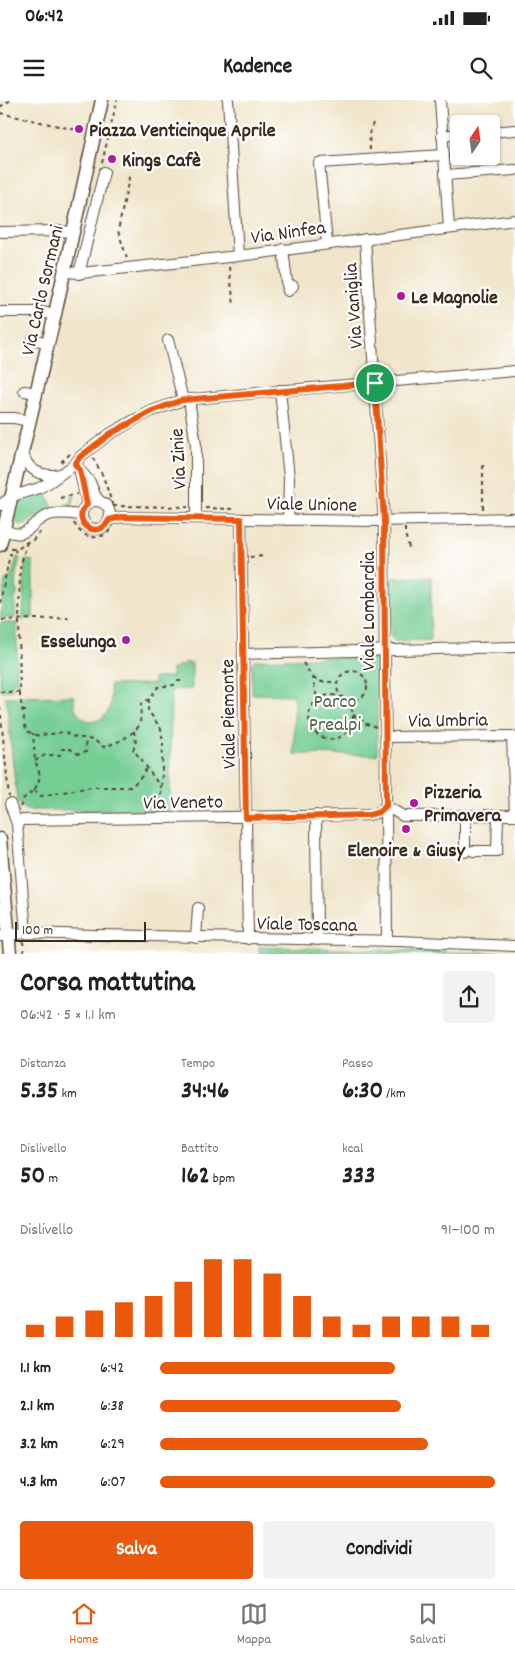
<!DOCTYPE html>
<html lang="it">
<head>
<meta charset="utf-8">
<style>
	body { margin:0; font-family:Dekko,sans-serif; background:#f2f2f2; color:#222; height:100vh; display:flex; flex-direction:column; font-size:19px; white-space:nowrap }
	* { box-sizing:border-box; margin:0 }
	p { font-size:16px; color:#767676 }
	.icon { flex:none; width:28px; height:28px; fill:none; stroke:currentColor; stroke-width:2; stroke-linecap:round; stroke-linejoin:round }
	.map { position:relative; height:854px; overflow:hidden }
	.panel { display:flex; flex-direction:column; background:#fff; flex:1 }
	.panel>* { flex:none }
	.needle { width:32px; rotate:13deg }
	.buttons { position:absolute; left:450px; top:15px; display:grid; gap:10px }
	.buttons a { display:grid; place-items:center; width:50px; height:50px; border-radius:5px; background:#fff; box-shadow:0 1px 4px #0004; font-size:25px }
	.scale { position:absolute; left:15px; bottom:12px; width:131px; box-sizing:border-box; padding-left:5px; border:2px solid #3b2a1e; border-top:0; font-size:14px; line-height:18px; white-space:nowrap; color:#3b2a1e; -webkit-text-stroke:4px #fff; paint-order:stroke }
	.pin { position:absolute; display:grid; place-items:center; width:42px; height:42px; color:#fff; margin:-21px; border:2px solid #fff; border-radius:50%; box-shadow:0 1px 5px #0007 }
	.round { display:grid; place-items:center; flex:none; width:52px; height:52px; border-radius:5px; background:#f2f2f2 }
	.summary { display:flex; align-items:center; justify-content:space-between; height:85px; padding:0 20px }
	h1 { font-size:28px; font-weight:700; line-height:38px }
	.figures { display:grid; grid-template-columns:repeat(3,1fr); gap:8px; height:85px; padding:5px 20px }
	.figures div { display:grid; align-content:center }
	.figures b { font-size:25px; font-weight:700 }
	.figures small { font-size:14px; font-weight:400 }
	.figures p { font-size:14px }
	.chart { height:140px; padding:10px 20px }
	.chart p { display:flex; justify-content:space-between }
	.chart svg { width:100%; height:90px; margin-top:5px; stroke:#ea580c; stroke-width:6 }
	.primary-button { display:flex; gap:10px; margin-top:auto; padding:10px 20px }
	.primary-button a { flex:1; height:58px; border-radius:5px; background:#ea580c; color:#fff; font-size:20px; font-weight:700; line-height:58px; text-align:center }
	.primary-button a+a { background:#f2f2f2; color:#222 }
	ul { padding:0 20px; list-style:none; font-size:16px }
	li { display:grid; grid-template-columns:80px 60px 1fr; align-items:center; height:38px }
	li i { height:12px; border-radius:6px; background:#ea580c }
	.status { display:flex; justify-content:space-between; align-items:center; height:35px; padding:0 25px; background:#fff; direction:ltr }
	.status svg { height:14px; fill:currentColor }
	header { display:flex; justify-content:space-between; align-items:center; height:65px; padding:0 20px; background:#fff; font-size:22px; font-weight:700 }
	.dock { display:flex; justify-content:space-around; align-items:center; height:70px; border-top:1px solid #e0e0e0; background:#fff; font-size:14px; color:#767676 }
	.dock a { display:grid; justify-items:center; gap:2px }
	.dock .selected { color:#ea580c }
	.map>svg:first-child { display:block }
	.green { fill:#74ce94; stroke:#587c59 }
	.garden { fill:url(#garden-dots); stroke:#587c59 }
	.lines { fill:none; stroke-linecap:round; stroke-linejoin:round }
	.minor-casing { stroke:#564638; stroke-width:12 }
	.major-casing { stroke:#564638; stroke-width:15 }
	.path { stroke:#564638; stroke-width:2; stroke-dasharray:4 4; stroke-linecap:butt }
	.minor { stroke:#fff; stroke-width:10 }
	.major { stroke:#fff; stroke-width:12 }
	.route-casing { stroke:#fff; stroke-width:10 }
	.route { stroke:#ea580c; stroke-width:6 }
	.poi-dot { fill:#b5179e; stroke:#fff; stroke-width:2 }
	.labels { text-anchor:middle; stroke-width:4.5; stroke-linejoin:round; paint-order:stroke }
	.poi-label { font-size:20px; font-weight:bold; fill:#3b2a1e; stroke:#fff; text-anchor:start }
	.street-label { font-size:20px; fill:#3b2a1e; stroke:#fff }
	.park-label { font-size:20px; fill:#4f6347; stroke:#fff }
</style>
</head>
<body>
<div class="status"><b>06:42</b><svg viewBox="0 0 49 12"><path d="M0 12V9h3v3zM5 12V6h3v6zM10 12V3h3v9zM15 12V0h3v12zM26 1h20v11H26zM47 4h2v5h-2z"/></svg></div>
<header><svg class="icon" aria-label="menu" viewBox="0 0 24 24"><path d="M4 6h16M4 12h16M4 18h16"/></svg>Kadence<svg class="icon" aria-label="search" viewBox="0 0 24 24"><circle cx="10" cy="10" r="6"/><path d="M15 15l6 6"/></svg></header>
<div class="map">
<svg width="515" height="854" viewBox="0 0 515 854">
	<defs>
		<pattern id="garden-dots" width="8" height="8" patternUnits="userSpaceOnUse" patternTransform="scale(1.25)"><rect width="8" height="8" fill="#74ce94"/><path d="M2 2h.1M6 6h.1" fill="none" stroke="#60a778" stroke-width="1.8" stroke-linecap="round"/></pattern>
	</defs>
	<rect width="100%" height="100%" fill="#fff"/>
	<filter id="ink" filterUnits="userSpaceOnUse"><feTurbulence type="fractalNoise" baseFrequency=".02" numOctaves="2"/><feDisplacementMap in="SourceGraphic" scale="10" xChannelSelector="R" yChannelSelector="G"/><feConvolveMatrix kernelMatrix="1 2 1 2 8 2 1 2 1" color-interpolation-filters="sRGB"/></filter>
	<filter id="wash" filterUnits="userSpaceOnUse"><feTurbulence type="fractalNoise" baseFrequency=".0096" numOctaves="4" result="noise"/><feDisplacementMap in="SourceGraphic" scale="20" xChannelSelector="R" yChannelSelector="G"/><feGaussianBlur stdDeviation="1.12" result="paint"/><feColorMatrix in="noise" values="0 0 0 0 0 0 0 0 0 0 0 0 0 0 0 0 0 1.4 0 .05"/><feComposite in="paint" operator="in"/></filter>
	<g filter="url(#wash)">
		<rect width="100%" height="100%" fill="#f0e5ca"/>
		<g class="green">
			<polygon points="50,387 51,389 46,392 52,407 65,407 66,404 72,403 71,397 75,395 71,408 44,411 25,425 18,424 13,418 18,401 40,393"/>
			<polygon points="17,457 20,458 16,474 15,488 17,488 17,496 15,496 15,518 0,518 5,481 12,475"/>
			<polygon points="25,460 33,461 33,518 23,519"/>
			<polygon points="431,477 431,540 395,541 391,537 389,478"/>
			<polygon points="0,523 17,523 17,582 12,582 12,590 0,590"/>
			<polygon points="377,556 377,655 294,654 294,595 252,594 252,565 254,560"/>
			<path d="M183,563H192V589L171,590L170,710H26L17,702L6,597L74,596C72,624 101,629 109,609C112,602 110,592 110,585L154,584V578L172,577V569H176L177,566H183Z"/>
		</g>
		<polygon class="garden" points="259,847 515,853 515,854 259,854"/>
	</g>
	<g filter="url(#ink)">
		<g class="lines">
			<g class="minor-casing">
				<g id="minor">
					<polyline points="228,0 238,156"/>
					<polyline points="440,0 449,128"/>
					<polyline points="491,32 515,30"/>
					<polyline points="442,36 459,34"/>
					<polyline points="445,75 515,70"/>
					<polyline points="0,132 57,131 73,132"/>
					<polyline points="365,139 384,421 387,841"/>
					<polyline points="327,143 319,63 443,55"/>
					<polyline points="283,149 288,191 293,186"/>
					<polyline points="64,172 81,173 238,156 515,120"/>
					<polyline points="79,174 104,72"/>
					<polyline points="0,212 40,212 55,214"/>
					<polyline points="33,239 48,243"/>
					<polyline points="168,240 183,300"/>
					<polyline points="280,290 289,378 288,420"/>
					<polyline points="24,291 37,293"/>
					<polyline points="189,299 196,345 196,418"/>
					<polyline points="0,318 14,318 30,321"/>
					<path d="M23,352C26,370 42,378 59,374"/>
					<polyline points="75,364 90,382 96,397 100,401"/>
					<polyline points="80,373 87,403"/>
					<circle cx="96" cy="415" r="14"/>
					<polyline points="0,405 13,396 39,388 50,382 75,364 80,357 90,349 110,334 136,319 152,311 183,300 288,290 515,271"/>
					<polyline points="241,419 248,839"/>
					<polyline points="109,420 121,417 375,421 515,418"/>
					<path d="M0,427C29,445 28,421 49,415C59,412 71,414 81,415"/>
					<polyline points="243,554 515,547"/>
					<polyline points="385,637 512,636 515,715"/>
					<polyline points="10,704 17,724 26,833"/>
					<polyline points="316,715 317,840"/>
					<polyline points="17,724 21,720 369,715 379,712 386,706 403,716 515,715"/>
					<polyline points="473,751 497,751 498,715"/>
					<polyline points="465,752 465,715"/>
					<polyline points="99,835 399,841 515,846"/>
					<polyline points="0,836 26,833 95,835"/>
					<polyline points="196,838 198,808"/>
				</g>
			</g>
			<g class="major-casing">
				<g id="major">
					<polyline points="0,445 55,214 102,0"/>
					<polyline points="0,739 10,854"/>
				</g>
			</g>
			<g class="path">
				<polyline points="0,7 7,2 13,0"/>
				<polyline points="0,13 85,32"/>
				<polyline points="370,50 369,34 373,23"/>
				<polyline points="102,63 117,0"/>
				<polyline points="127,158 118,131 130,73"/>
				<polyline points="229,167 234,205"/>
				<polyline points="93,358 103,376 114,409"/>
				<polyline points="61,362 70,354"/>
				<polyline points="483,365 483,410"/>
				<polyline points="60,398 77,394"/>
				<polyline points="113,406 188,407"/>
				<polyline points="205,408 236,409"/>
				<path d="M74,423C82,439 100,442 112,429"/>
				<polyline points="405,428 405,434 410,451"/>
				<path d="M27,442L20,468L19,521L20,596L26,631L39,636C49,632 54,636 64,631L70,636L94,640L103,647C120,642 128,638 140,625L141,604L149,599L158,587L174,585L177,581H183"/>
				<polyline points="11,449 18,449 27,442 32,441 41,431"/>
				<polyline points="250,457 264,456"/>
				<polyline points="0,503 10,454 14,454 16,450"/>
				<polyline points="2,520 69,518"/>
				<polyline points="303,563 313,578 317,599"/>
				<circle cx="352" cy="586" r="15"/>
				<polyline points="313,578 322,582 337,582"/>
				<polyline points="0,592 20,592"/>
				<circle cx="331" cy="617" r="22"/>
				<polyline points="149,599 148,610 161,629 163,643 161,695 152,705 157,708"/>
				<polyline points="0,607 9,697"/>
				<polyline points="22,611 28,611"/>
				<polyline points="353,615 366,623"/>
				<path d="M350,628C360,622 366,623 376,627"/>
				<polyline points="134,631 136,643 133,650 142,660 161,688"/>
				<polyline points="35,661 45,655 60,655 62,649 70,649 78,654 86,652 85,639"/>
				<polyline points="34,690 41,696 91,687 131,687 144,674 147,666"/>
				<polyline points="20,707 24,698 34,690 38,684 40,675 35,660 33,633"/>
				<polyline points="23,841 24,854"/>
			</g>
			<use href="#minor" class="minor"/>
			<use href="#major" class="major"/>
		</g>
	</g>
	<g class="lines" filter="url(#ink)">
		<g class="route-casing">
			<path id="route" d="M375,283L384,421L386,706L379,712L369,715L246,718L241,419L121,417L109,420C98,442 69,422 87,404L80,370L75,364L80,357L110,334L152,311L182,300Z"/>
		</g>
		<use href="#route" class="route"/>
	</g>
	<g class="poi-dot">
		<circle cx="79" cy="29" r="5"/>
		<circle cx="112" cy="59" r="5"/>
		<circle cx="401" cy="196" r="5"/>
		<circle cx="126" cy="540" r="5"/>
		<circle cx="414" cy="703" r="5"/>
		<circle cx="406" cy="729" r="5"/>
	</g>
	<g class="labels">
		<g class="poi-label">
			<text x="89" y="36">Piazza Venticinque Aprile</text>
			<text x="122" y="66">Kings Cafè</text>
			<text x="411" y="203">Le Magnolie</text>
			<text x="116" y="547" text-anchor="end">Esselunga</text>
			<text x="424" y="698">Pizzeria<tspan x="424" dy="23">Primavera</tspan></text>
			<text x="406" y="756" text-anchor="middle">Elenoire &amp; Giusy</text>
		</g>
		<g class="street-label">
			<text transform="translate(288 131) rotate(-8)" y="7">Via Ninfea</text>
			<text transform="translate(41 190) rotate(-77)" y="7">Via Carlo Sormani</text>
			<text transform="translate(352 206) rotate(-94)" y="7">Via Vaniglia</text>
			<text transform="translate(177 359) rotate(-93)" y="7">Via Zinie</text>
			<text transform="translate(312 403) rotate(1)" y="7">Viale Unione</text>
			<text transform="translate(367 511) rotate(-90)" y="7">Viale Lombardia</text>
			<text transform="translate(227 614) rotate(-91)" y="7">Viale Piemonte</text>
			<text transform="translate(448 619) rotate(-1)" y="7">Via Umbria</text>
			<text transform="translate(183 701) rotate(-1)" y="7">Via Veneto</text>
			<text transform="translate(307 823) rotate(1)" y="7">Viale Toscana</text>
		</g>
		<g class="park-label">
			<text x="335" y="607">Parco<tspan x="335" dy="23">Prealpi</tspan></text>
		</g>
	</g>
</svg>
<div class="buttons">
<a><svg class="needle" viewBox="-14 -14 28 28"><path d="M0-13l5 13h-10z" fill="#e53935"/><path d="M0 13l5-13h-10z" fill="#767676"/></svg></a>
</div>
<div class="scale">100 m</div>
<div class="pin" style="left:375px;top:283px;background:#1e9e55"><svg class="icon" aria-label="arrive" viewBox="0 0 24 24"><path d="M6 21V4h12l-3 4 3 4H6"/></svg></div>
</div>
<section class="panel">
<div class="summary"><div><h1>Corsa mattutina</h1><p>06:42 · 5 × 1.1 km</p></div><a class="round"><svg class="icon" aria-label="share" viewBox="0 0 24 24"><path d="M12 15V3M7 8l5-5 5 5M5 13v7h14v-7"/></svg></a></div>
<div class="figures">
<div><p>Distanza</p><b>5.35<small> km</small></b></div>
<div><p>Tempo</p><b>34:46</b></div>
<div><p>Passo</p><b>6:30<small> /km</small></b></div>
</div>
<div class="figures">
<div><p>Dislivello</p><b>50<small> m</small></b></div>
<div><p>Battito</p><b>162<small> bpm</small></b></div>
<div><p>kcal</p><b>333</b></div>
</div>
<div class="chart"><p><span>Dislivello</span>91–100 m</p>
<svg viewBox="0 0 160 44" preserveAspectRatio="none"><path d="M5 44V38M15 44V34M25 44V31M35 44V27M45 44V24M55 44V17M65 44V6M75 44V6M85 44V13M95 44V24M105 44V34M115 44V38M125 44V34M135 44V34M145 44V34M155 44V38"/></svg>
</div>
<ul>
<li><b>1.1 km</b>6:42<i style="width:70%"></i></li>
<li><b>2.1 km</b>6:38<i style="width:72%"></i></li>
<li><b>3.2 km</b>6:29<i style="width:80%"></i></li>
<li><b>4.3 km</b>6:07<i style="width:100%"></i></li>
</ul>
<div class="primary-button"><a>Salva</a><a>Condividi</a></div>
</section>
<nav class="dock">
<a class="selected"><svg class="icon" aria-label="home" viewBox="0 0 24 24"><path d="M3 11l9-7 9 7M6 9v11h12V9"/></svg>Home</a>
<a><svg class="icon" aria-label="map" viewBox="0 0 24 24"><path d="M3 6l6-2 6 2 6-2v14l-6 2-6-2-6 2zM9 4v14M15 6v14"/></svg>Mappa</a>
<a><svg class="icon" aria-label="saved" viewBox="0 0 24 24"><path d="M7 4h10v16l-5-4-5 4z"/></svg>Salvati</a>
</nav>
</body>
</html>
